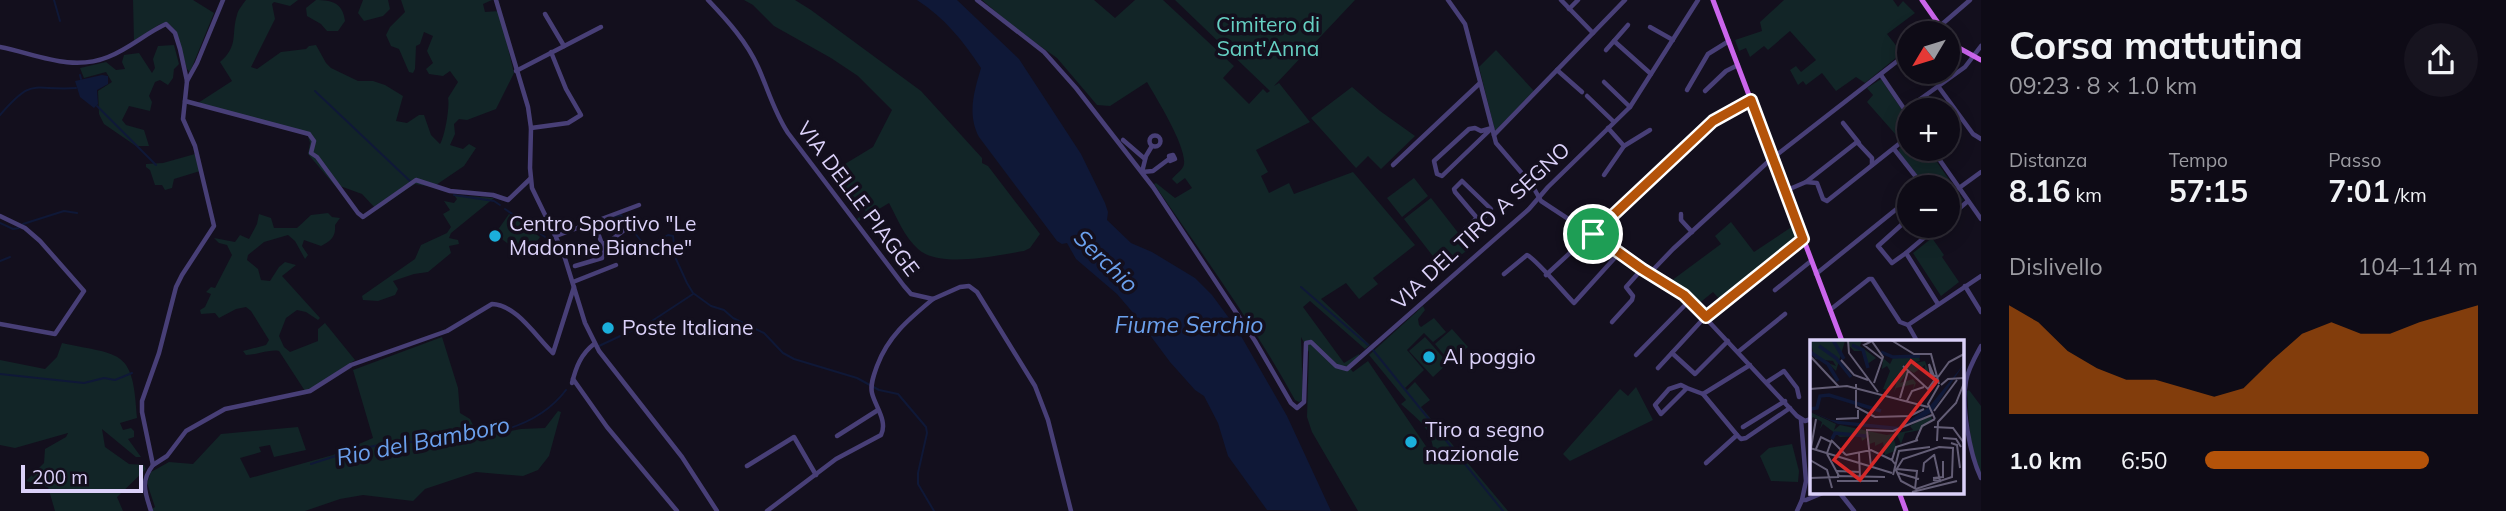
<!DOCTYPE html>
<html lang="it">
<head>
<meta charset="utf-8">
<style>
	body { margin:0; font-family:Mulish,sans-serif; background:#17141f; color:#f1f3f6; height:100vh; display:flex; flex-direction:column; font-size:26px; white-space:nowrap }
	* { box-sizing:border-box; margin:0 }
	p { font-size:23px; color:#9b9ba1 }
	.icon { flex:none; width:38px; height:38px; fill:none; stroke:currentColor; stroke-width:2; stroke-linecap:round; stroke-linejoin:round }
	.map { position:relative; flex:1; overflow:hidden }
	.side { display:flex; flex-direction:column; background:#0e0b16; width:525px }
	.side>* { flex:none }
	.needle { width:46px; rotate:232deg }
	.controls { position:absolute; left:1897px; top:21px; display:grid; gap:14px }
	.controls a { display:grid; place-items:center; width:63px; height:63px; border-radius:50%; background:#0e0b16; box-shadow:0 4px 18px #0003,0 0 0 2px #2e2b35; font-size:35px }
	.scale { position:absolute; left:21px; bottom:18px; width:122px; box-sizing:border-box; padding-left:7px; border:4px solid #dbd1f9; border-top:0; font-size:19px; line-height:24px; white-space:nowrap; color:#dbd1f9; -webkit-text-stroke:5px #130f1d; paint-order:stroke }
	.pin { position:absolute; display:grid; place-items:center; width:60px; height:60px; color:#fff; margin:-30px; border:4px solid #fff; border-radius:50%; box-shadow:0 2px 7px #0007 }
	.round { display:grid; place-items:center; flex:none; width:74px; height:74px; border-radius:37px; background:#17141f }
	.head { display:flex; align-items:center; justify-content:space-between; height:119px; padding:0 28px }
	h1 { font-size:38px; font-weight:700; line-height:52px }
	.stats { display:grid; grid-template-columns:repeat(3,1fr); gap:10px; height:119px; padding:7px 28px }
	.stats div { display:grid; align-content:center }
	.stats b { font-size:30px; font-weight:700 }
	.stats small { font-size:19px; font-weight:400 }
	.stats p { font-size:19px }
	.chart { height:196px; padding:14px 28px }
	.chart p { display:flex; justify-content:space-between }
	.chart svg { width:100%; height:126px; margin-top:7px; fill:#b45309; opacity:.7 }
	ul { padding:0 28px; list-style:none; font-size:23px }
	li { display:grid; grid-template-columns:112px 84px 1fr; align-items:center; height:52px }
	li i { height:18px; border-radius:9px; background:#b45309 }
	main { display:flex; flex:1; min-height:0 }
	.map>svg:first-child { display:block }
	.green { fill:#122527 }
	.water { fill:#0f1837 }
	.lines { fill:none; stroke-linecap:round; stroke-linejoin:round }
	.stream { stroke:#0f1837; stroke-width:2 }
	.minor { stroke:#483f77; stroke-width:4.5 }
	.major { stroke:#cb65ec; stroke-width:5 }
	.route-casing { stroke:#fff; stroke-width:14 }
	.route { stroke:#b45309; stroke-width:9 }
	.poi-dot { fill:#1bafdb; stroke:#130f1d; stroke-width:2.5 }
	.labels { text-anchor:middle; stroke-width:7; stroke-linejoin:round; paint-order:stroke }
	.park-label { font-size:21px; fill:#66d0c3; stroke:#130f1d }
	.street-label { font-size:21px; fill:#dbd1f9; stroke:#130f1d }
	.poi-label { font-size:21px; fill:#dbd1f9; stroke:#130f1d; text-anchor:start }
	.water-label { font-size:23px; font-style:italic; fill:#6ba0ed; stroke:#130f1d }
	.inset-river { fill:none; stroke:#0f1837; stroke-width:3.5 }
	.inset-road { fill:none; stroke:#635d75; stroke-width:2 }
	.view { fill:#d62828; fill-opacity:0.15; stroke:#d62828; stroke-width:3.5 }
	.inset-edge { fill:none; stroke:#dbd1f9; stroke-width:3.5 }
</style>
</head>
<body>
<main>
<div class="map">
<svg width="1981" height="511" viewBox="0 0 1981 511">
	<rect width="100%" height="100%" fill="#130f1d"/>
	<g class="green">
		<polygon points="133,0 193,0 214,13 190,72 187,69 176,31 168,23 160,24 134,41"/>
		<path d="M246,0H298L290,6L274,2L272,4L275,19L251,67L257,69L281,52L306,49L309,46L316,45L326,63L331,68L358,81H373L385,85L403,96L396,121L407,123L419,115H424L431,135L440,144C445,136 450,106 448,98L458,82L450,71L443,76L429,74L426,69L433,63L427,51L433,36L424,32L420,44L416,46L415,69L413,73L409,72L399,49L391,46L386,35L390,27L405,12L401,0H492L483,4L485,12L499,11L514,73L496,109L467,120L459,119L454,124L455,134L450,145L463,149L469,144L476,148L464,166L433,187L415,184L410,187L377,210L362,194L340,186L337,188L308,154L310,143L308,136L198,103L232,81L220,62C239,46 231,34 237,15C238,10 243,4 246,0Z"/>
		<path d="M316,0C332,0 343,3 345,21L338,31H327L321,24L307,16L306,8Z"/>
		<polygon points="363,0 388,0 390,9 383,16 364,21 358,13"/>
		<path d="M744,0H795L811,10L921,91L982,158V163L988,166L1040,234L1030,248L1024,251C997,255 940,269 918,249C904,236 898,220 889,203L859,221L857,219L866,211L857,206L861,204L860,201L850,195L835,170L873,147L892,110L858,76L831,58L774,26L753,5Z"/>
		<path d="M982,0H1094L1115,18L1135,0H1163L1234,66L1223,78L1249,104L1263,89L1267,93L1270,91L1175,0H1355L1274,86L1279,83L1310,122L1256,150L1268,172L1261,176L1269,193L1289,183L1294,194L1353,172L1415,245L1373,278L1378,284L1359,299L1346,283L1321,299L1370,345L1365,349L1310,301L1303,307L1344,363L1359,354L1360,357L1348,366L1353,372L1368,361L1434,458C1433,429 1421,422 1401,404L1406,400L1369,355L1423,306L1425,310L1418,319L1419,325L1421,327L1434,318L1446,332L1433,342L1424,333L1407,350L1424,370L1405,388L1407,390L1415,382L1430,400L1421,407L1508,511H1358L1312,432L1307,417L1309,352L1301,337L1303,400L1299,402L1295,400C1254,325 1203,255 1154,184L1156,183L1175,198L1192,188L1185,178L1177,184L1172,179C1175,175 1181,171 1183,167C1191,153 1155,96 1147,82L1110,106L1097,105L1057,58L1016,29Z"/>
		<polygon points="1784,0 1893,0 1898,7 1903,1 1915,13 1887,34 1902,53 1865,83 1856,77 1836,91 1822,73 1806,85 1803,81 1798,85 1790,70 1796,66 1801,72 1816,60 1790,31 1768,50 1764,46 1750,57 1746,48 1739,51 1735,40 1762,31 1760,22"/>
		<polygon points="174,45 179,64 174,69 173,78 168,85 160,80 155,82 149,96 152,102 150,111 129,106 122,120 126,125 144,130 149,146 136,146 104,124 99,114 98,91 112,82 106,72 84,78 80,68 106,62 116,70 125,69 122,62 124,55 139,53 152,73 155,68 153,59 158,46"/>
		<polygon points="1496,50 1534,91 1495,131 1479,67"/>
		<polygon points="1881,79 1909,120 1909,126 1897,136 1867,102 1873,95 1867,88"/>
		<polygon points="1352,87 1380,111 1415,136 1381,169 1368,156 1356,168 1311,118"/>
		<polygon points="1909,141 1909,149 1928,149 1963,200 1949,212 1948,213 1948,187 1926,187 1899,152 1899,149"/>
		<polygon points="195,154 200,171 174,179 172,188 165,190 162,185 155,185 150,170 146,167 146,164 163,163"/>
		<polygon points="1414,178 1428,196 1402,217 1387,198"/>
		<polygon points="454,195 494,198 451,233 449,238 458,240 459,244 449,246 451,253 428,272 414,274 393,281 398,289 395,295 378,301 363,300 362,296 415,259 421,245 447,233 451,227 443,214 450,210 444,201 454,203 457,199"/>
		<polygon points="1431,198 1470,248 1443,269 1404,219"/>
		<path d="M328,213L332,217L340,218L335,225C336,237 331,241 321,246L304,240L302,246L308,255L305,259L295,241L288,235L264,242L248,255L247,260L258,269L261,280L270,281L279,267L285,262L296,265L282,276L320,318L318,320L306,312L297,310L286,318L279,336L284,347L290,352L318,341V329L325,323L355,360L314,387L305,391L279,351C269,349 257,355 246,355L243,351L266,345L269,340L251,311L246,307L236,309L219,318L215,313L201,314L200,310L205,307L211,294L206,292L211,287L215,288L232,255L227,245L219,243L214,238L235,242L240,235L249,239L257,224L259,214L271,218L274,228H297L311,215Z"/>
		<polygon points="509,214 540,237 526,257 495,234"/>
		<polygon points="1731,222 1754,252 1793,226 1797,239 1721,301 1713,292 1697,305 1671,281 1721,244 1715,236"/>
		<polygon points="1932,238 1944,255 1942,257 1959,282 1941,296 1913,253"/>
		<polygon points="1452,329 1468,347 1450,362 1435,344"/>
		<polygon points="442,337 458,388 460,413 470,419 479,437 521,429 545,428 558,411 561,412 549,456 538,470 523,476 476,472 425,489 413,501 363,495 340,499 305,511 149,511 155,507 147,483 151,472 169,462 193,464 221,434 298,427 306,450 274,457 270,445 259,447 261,452 240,458 250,478 333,455 373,438 353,370"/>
		<polygon points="1425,337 1448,363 1433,377 1409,351"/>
		<path d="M62,343C123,356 133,349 137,418L120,423L123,430L131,428L134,431V437L128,439L141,457H136L102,429L105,447L129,464L144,465L146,469L117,497L123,511H55L48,487L26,481L44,463L45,449L66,437L68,433L15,448L0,445V360L45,369L57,357Z"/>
		<polygon points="1636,387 1653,420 1570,461 1563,454 1620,389 1628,396"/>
		<path d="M1969,390L1981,406V474C1969,447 1969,420 1967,391Z"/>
		<polygon points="1792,444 1799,471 1798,482 1771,481 1760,456 1769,448"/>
	</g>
	<g class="water">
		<path d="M917,0H957L1019,59L1081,154L1105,203L1108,212L1107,220L1131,243L1152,252L1195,278L1212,295L1237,329L1287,416L1331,511L1267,510L1228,456L1218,423L1204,396L1195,390L1170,362L1135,315L1117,294L1076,259L1067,243L1062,244L1057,241L979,137C967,114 974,92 981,68C963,41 945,18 917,0Z"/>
		<polygon points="102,75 108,76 108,84 97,90 98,104 94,108 80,97 75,81"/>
	</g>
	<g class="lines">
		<g class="stream">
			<polyline points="54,0 60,21"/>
			<polyline points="80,75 81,79"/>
			<polyline points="315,91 411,182"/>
			<polyline points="97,106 156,165"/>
			<path d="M0,115C34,76 31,91 76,88"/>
			<polyline points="454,195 494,201 500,205"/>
			<polyline points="505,209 548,239 551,238"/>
			<polyline points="613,218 621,215 645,246 647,247 668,235 673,236 676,259 687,283 693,293 711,306 724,310 733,318 764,333 783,353 794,359 857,378 879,390 898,394 926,427 927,433 918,473 918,484 934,511"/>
			<polyline points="0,223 13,229 19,228"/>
			<polyline points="23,224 64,211 77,213"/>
			<polyline points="0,261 10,257"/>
			<polyline points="1301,287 1368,345"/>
			<polyline points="599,346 652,321 693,294"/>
			<polyline points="1373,350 1503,511"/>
			<polyline points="0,374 84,383 104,378 115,380 132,373"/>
			<path d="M311,464C332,457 353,450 374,446C437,435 522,448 566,390"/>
		</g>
		<g class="minor">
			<polyline points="496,0 528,107 531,128 530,168 532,188 563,252 585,323 599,351 682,457 717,511"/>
			<path d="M708,0C727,20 747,42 758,67C768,89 774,112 788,133L904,286L911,294L933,299L960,287L969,286L977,292L1035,386L1048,420L1071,511"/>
			<polyline points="977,0 1044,52 1076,88 1153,187 1255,341 1291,403 1297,408 1304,402 1306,343 1311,342 1336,366 1347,369 1529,209 1548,187 1630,107 1698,0"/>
			<polyline points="1448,0 1465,24 1496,143 1532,185 1541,201 1684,295 1797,416 1805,421 1811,419"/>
			<polyline points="1561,0 1593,33"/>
			<polyline points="1569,9 1578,0"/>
			<polyline points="545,14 564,46"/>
			<polyline points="1940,26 1970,0"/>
			<polyline points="1650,27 1673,40"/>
			<polyline points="1932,33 1941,27"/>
			<polyline points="1614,41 1628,25"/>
			<path d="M0,47C36,54 71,72 108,57C129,49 146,33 166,24L175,33L180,49L187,81L183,119L195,146L214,226L182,275L176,287L159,353L142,401V412L153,465C140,482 145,492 151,511"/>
			<polyline points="1606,50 1614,41 1651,74"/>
			<polyline points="1557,70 1582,92"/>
			<polyline points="516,71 601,27"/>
			<polyline points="1881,75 1909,116"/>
			<polyline points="187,81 197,63 223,0"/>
			<polyline points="1604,82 1630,107"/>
			<polyline points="1938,86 1973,134 1981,139"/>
			<polyline points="1687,90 1708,54 1729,41"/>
			<polyline points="1705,91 1726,71 1738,65"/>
			<polyline points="1587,96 1614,122"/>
			<polyline points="185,101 309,134 314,141 311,153 317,157 358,213 363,217 416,180 450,191 493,195 508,200 530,179"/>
			<polyline points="1905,110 1965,67 1981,46"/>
			<polyline points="1843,123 1859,143"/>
			<polyline points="531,128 568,123 581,115 566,89 551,52"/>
			<polygon points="1475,128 1481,131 1492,128 1442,176 1437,174 1434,161 1469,129"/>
			<polyline points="1608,128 1624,146"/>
			<polyline points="1494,135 1625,0"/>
			<circle cx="1155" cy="141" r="5.5"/>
			<polyline points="1123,140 1145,159"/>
			<polyline points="1152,146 1146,156 1142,172 1153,171 1169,159"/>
			<polyline points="1894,149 1924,187"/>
			<polyline points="1932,149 1981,219"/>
			<polygon points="1173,155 1175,159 1170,161 1169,156"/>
			<polyline points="1393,165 1480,83"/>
			<polyline points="1604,175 1624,146 1650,130"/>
			<polyline points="1806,182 1817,183 1823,199 1827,201 1909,136"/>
			<polyline points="1959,188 1981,172"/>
			<polyline points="1785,191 1806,182 1857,142 1872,158 1872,165"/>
			<polyline points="1681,214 1681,220 1692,232"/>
			<polyline points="0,216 25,228 40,241 84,291 55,334 0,324"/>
			<polyline points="1948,218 1968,201"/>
			<polyline points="594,222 602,244 610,241 623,231"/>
			<polyline points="1463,231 1477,218 1484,217 1491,209 1462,181 1454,189 1455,192 1477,218"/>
			<polyline points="556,236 639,205"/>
			<polyline points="571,250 602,244 602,258 575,266"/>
			<polyline points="1906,253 1892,263 1878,246 1909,218"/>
			<path d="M1504,274L1527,255C1536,259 1564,293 1574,303L1620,252"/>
			<polyline points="1649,274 1673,249 1770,160 1909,52"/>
			<polyline points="1816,274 1909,199"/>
			<polyline points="1546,275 1713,121 1751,101"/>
			<polyline points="573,282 616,265"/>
			<polyline points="1965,286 1981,312"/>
			<polyline points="1775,290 1811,261"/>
			<polyline points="1938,304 1906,253 1938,226"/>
			<polyline points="1830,310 1869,279 1872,279 1900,322 1908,325 1981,276"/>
			<polyline points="1612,322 1632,300 1633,296 1626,287 1642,269"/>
			<polyline points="1908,325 1917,341"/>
			<path d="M1981,346C1975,357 1968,369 1966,381C1961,407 1970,455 1981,478"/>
			<polyline points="1738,352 1785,314"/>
			<polyline points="1672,353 1695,374 1728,341"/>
			<polyline points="1636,355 1690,300"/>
			<polyline points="1658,368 1705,317 1803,239"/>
			<polyline points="573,379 607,427 677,511"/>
			<polyline points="1767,382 1784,371 1797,388 1799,397"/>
			<path d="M572,383C576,367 581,354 594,344"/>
			<polyline points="1687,388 1681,385 1669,389 1655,405 1661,414 1687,388 1703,394 1750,365"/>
			<polyline points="1703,394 1737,435 1706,463"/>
			<polyline points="1743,427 1785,401"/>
			<polyline points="1737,435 1741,439 1746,438 1790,408"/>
			<polyline points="837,436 878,410"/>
			<path d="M153,465L167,456L186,431L225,409L310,391L351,365L447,331L492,304C517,305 536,337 553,353L574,287"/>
			<polyline points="747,466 794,437 816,475"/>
			<polyline points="1839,492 1854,511"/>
			<polyline points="1802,500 1806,500 1825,492"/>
			<path d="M767,511L836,459L881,435C888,421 875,406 872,393C870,384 874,375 877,366C888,336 909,319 933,299"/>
			<polyline points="1797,511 1802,500 1806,481 1801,420"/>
		</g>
		<g class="major">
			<polyline points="1713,0 1842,341"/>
			<polyline points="1922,0 1945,33"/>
			<polyline points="1948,36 1959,48 1981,60"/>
			<polyline points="1899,492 1906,511"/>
		</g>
	</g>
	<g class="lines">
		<g class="route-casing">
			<polygon id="route" points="1751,100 1803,239 1706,317 1684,295 1642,269 1593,234 1713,121"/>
		</g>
		<use href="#route" class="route"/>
	</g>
	<g class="poi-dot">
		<circle cx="495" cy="236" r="7"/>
		<circle cx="608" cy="328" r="7"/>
		<circle cx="1429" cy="357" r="7"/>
		<circle cx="1411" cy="442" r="7"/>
	</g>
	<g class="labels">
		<g class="park-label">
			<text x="1268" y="32">Cimitero di<tspan x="1268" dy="24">Sant'Anna</tspan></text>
		</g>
		<g class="street-label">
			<text transform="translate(858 199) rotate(53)" y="7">VIA DELLE PIAGGE</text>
			<text transform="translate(1481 226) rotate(-43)" y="7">VIA DEL TIRO A SEGNO</text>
		</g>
		<g class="poi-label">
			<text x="509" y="231">Centro Sportivo "Le<tspan x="509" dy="24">Madonne Bianche"</tspan></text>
			<text x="622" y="335">Poste Italiane</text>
			<text x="1443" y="364">Al poggio</text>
			<text x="1425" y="437">Tiro a segno<tspan x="1425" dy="24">nazionale</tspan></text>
		</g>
		<g class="water-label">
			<text transform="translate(1106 261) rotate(44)" y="8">Serchio</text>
			<text x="1189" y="333">Fiume Serchio</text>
			<text transform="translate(423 441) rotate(-11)" y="8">Rio del Bamboro</text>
		</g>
	</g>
	<g transform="translate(1810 340)">
		<rect width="154" height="154" fill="#130f1d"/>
		<path d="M0,0H52L50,6L66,18L56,25L52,11H44L35,1L26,31L18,23L26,26L23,21L5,19ZM109,16L110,21L99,24L115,21L119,32L114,33L115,25L104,33L99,30L90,43L103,39L106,43L103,50L104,44L86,48L84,53L88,34L77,50L73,49L80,31L77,26L72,29L73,18L80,24L83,18ZM0,72L26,84L24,90L30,85L77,95L103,90L100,86L120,75L122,79L110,90L95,93L91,104L87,95L83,96L87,110L75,115L73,102L65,106V102L57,105L60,95L52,101L51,96L30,97L13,84L10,89L12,82L3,77L0,81Z" fill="#122527"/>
		<path d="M154,24L122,72L104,83L84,90L28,84L0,71L21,80L90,87L119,67Z" fill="#0f1837"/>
		<path class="inset-river" d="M23,0L34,19M42,5L53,10L58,28M9,6L26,18L41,37M0,12L18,24L28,41M71,12L83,17L110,16M0,69L7,68L10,56L19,55L71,71M22,99L25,93L56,96"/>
		<path class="inset-road" d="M38,0L39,13L68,52M61,0L73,17L64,43M81,0L104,14H121L129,44M62,1L54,5L72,19M0,16L29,47M31,20L44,35L58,40M93,26L118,49L126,38M124,36L119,24L121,35L123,36H126M128,37L139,22L154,14M46,44V67L65,77L100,76L114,69M131,45L138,39L154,38M0,49L37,46L118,67M90,58L98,31M97,61L102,51L114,47M124,71L147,40M26,79L48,78V70M125,79L118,64L129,45M124,87L143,88L154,103M56,90L83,91L122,75M57,91L61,126M133,98L146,99L151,107M21,100L36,115M106,100L112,86L125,79M127,101L128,82L146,63L154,43M141,103L147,105L150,128M129,107L143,108L142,137L106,149L91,141L86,130L93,119ZM0,108L82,133M1,108L6,79M6,109L11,97L21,102L17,113M49,113L50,138M17,114L29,136M36,115L61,110L82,120M0,120L17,130L22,148M85,124L82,120L86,107L108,100M87,129L107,131L105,149M27,131L50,132M113,132L114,123L124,115M88,133L109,139M83,135L89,111L120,107M27,136L75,137M0,138L29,137M123,138L133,137V121M123,140L130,141L124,114M27,141H68M102,152L147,141"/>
		<path class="view" d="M101,21L127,41L50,140L24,120Z"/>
		<rect width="154" height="154" class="inset-edge"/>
	</g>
</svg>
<div class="controls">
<a><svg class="needle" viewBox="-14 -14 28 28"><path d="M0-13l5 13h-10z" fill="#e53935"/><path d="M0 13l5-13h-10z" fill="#9b9ba1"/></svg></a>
<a>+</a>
<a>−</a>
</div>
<div class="scale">200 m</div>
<div class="pin" style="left:1593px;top:234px;background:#1e9e55"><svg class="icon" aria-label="arrive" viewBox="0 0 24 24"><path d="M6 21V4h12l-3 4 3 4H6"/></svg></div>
</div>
<section class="side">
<div class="head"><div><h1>Corsa mattutina</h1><p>09:23 · 8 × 1.0 km</p></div><a class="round"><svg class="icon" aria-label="share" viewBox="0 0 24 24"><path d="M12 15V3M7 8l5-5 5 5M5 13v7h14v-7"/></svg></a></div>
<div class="stats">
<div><p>Distanza</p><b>8.16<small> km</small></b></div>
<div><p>Tempo</p><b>57:15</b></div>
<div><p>Passo</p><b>7:01<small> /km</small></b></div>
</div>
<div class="chart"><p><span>Dislivello</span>104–114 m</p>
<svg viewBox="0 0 160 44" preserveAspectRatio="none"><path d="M0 44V6L10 12L20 22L30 28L40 32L50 32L60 35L70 38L80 35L90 25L100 16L110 12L120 16L130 16L140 12L150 9L160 6V44z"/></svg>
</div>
<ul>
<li><b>1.0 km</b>6:50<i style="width:82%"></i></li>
</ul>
</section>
</main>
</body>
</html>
